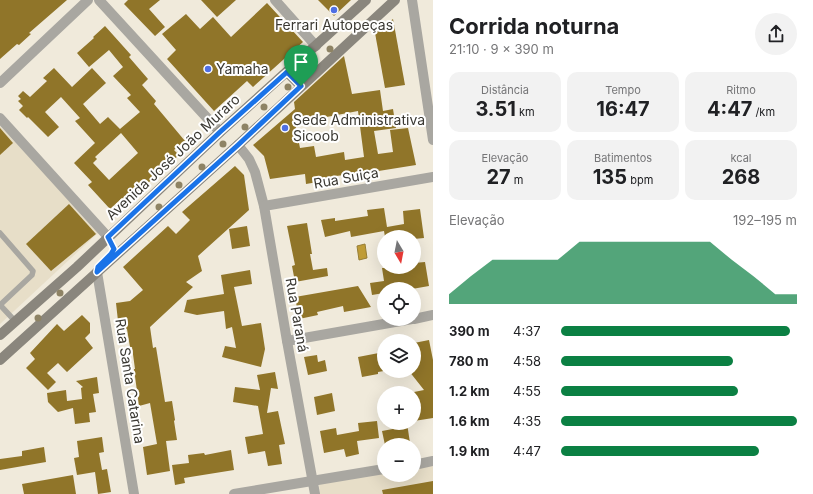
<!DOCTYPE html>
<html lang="pt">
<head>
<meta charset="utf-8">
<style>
	body { margin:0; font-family:Inter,sans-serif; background:#f2f2f2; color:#202124; height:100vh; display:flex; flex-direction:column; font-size:15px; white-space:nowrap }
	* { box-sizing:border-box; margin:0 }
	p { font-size:13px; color:#757577 }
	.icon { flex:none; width:22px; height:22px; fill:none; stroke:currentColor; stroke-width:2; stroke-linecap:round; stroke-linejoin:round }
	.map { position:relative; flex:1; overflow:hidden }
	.side { display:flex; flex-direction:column; background:#fff; width:380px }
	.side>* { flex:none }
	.needle { width:26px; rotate:170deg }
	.fabs { position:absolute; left:377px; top:230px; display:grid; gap:8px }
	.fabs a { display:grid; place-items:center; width:44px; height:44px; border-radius:50%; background:#fff; box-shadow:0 4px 16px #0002; font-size:20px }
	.pin { position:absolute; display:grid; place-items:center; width:34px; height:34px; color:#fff; margin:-41px -17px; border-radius:50% 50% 50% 0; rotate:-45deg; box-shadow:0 0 4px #0007 }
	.pin .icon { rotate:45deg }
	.round { display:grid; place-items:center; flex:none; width:42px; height:42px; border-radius:21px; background:#f2f2f2 }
	.summary { display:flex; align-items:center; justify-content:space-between; height:68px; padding:0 16px }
	h1 { font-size:22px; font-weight:700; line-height:30px }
	.figures { display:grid; grid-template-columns:repeat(3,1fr); gap:6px; height:68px; padding:4px 16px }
	.figures div { display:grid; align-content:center; border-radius:10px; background:#f2f2f2; text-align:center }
	.figures b { font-size:20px; font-weight:700 }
	.figures small { font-size:11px; font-weight:400 }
	.figures p { font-size:11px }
	.chart { height:112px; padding:8px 16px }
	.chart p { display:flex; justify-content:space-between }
	.chart svg { width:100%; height:72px; margin-top:4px; fill:#0b8043; opacity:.7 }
	ul { padding:0 16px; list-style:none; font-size:13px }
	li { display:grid; grid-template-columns:64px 48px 1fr; align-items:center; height:30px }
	li i { height:10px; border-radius:5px; background:#0b8043 }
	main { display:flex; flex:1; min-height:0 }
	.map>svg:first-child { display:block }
	.built { fill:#e7dec8 }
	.water { fill:#bf9c37; stroke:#977e36 }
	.building { fill:#907529; fill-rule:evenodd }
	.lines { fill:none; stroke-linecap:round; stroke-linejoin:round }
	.lane { stroke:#a9a7a1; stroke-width:5.5 }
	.street { stroke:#a9a7a1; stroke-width:10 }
	.secondary { stroke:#8a867d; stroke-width:10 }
	.tree { fill:#8e8364 }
	.route-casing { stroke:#fff; stroke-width:8 }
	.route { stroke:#1a73e8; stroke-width:5 }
	.poi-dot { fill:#4f6fe3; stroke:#fff; stroke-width:1.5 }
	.labels { text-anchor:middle; stroke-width:4; stroke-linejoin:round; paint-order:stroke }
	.poi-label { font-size:14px; fill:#3b3933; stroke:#fff; text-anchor:start }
	.street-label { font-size:14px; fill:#3b3933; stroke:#fff }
</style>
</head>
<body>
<main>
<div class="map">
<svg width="433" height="494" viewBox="0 0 433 494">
	<rect width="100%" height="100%" fill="#f0eadb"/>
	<g class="built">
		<polygon points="0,126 99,232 0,324"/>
		<polygon points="433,465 433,494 320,494 319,484 384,473 384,475 414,475 414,468"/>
	</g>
	<polygon class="water" points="365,244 367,258 359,260 357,246"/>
	<g class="building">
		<polygon points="0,0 67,0 29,33 31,34 19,45 17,44 0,59"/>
		<polygon points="128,0 160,0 149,9 165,27 155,36 124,4"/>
		<polygon points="201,0 236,0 217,17"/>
		<polygon points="318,0 351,0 334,16"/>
		<polygon points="267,3 303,42 253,87 247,81 214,111 167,59 176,50 162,34 186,14 200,29 213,17 231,37"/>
		<polygon points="393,19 405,85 385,88 375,33"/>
		<path d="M105,26L131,55L129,57L148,79L142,85L156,101L154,104L185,141L174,150L179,155L127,202L122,198L110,209L88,185L92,182L74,163L95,143L75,121L80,118L61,97L45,112L59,127L48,137L28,117L27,118L19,110L23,106L18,101L21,99L18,96L23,91L30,97L47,81L43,78L54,68L72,87L92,68L106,83L83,104L100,124L108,117L120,129L140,112L127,98L131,95L113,76L123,67L109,50L89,67L77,53L94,38L93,37ZM121,133L138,153L109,180L93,163L97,159L95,157Z"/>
		<path d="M344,56L352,94L380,90L383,111L393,109L396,128L374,131L378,154L393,152L390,130L408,128L416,165L366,173L367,180L353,182L352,174L328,177L329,180L306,184L305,174L270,179L264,156L253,145L295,109L294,102ZM358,111L364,157L345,160L344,152L316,157L314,146L300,148L295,123Z"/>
		<polygon points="0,128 13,143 0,155"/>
		<polygon points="235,166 244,175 249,210 198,256 202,271 186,282 193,287 150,327 153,348 156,347 165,402 172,401 175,420 174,421 177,440 166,441 170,471 147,475 143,447 157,444 150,403 139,406 134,369 135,369 132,347 130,347 127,329 119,330 116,303 130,301 143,290 123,267 168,226 176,234 190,220 182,212"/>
		<polygon points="69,204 96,234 51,271 26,244"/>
		<polygon points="384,208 387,227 404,224 403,211 420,209 424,238 414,239 414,237 385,237 384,231 351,237 350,231 325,237 321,220 335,218 335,221 368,216 367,210"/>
		<polygon points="307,223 312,254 310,254 313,270 327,268 328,276 295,282 292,266 295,265 287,226"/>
		<polygon points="247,226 250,246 232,249 229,229"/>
		<polygon points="425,262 429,286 412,289 384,289 384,293 372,295 370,283 384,281 382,268 414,267 414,263"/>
		<polygon points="250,270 252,284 234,287 242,326 261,323 265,349 261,367 222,357 225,346 236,348 232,327 226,329 224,311 197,315 184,312 187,300 224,294 221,275"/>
		<polygon points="358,286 371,307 344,312 343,306 317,312 318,315 299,319 295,297"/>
		<polygon points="82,315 90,323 90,333 85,338 93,348 67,372 58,363 47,373 56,382 48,390 26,368 35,359 30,353 57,324 64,331"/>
		<polygon points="429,340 433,360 433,418 414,421 414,392 424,390 409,371 414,371 414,343"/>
		<polygon points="384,352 384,371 378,372 378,374 362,377 358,357"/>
		<polygon points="317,355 318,362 325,360 327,371 308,375 304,357"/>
		<polygon points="275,372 278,389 271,388 267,413 278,411 285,444 279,445 282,464 268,466 265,451 248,454 245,437 263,434 258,406 233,402 235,387 260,390 257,375"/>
		<polygon points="97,377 99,393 93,394 96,412 89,413 90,422 75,424 73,408 58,412 48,402 47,393 66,390 67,401 82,399 81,388 83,387 76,381"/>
		<polygon points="332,393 335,411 317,415 314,397"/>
		<polygon points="377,421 379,438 357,441 359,454 346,457 344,449 324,453 320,431 336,428 337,435 359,431 358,423"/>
		<polygon points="397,423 407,423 410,443 385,445 382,431 398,428"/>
		<polygon points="102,437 104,452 99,453 102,470 107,469 111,492 98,494 95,472 77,475 74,458 79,457 77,441"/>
		<polygon points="44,447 46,462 0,470 0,459 22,456 22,451"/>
		<polygon points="231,450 234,470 184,478 185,483 175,485 172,465 189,463 188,455 204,453 205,455"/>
		<polygon points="73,475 76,494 24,494 22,484"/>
		<polygon points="433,481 433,494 383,494 382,490"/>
	</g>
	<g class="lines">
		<g class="lane">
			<polyline points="0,233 33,271 32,275 0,305"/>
			<polyline points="0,305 15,321"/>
		</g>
		<g class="street">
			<polyline points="99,0 220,132"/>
			<polyline points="275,0 316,46"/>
			<polyline points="412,0 433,140"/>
			<polyline points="0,83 88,0"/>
			<polyline points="0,118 108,237"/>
			<polyline points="238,145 249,159 255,172 264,206 287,341 315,494"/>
			<polyline points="264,206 433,177"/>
			<polyline points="97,272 134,494"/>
			<polyline points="414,319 433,315"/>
			<polyline points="287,341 412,319"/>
			<polyline points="414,465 433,461"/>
			<polyline points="234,494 384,469"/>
		</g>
		<g class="secondary">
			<polyline points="287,72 301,86"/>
			<polyline points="0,335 77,267 220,132 366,0"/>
			<polyline points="0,360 238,145 395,0"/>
		</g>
	</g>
	<g class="tree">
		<circle cx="330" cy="49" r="3.5"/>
		<circle cx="309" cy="65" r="3.5"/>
		<circle cx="288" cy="87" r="3.5"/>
		<circle cx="264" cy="107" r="3.5"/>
		<circle cx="245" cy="127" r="3.5"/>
		<circle cx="223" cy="144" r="3.5"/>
		<circle cx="202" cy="167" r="3.5"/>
		<circle cx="179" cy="185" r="3.5"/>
		<circle cx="159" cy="207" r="3.5"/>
		<circle cx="60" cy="293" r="3.5"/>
		<circle cx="38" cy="318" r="3.5"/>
	</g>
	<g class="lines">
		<g class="route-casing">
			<polygon id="route" points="287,72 301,86 238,145 97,272 98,267 111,254 114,249 108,237 220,132"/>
		</g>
		<use href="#route" class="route"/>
	</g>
	<g class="poi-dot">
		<circle cx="334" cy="10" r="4"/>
		<circle cx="208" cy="69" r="4"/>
		<circle cx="285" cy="128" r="4"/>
	</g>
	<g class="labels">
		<g class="poi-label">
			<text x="334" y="30" text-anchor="middle">Ferrari Autopeças</text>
			<text x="216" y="74">Yamaha</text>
			<text x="293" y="125">Sede Administrativa<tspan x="293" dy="16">Sicoob</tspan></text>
		</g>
		<g class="street-label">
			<text transform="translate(173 157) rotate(-43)" y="5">Avenida José João Muraro</text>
			<text transform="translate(346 178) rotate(-10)" y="5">Rua Suiça</text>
			<text transform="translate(297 315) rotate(80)" y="5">Rua Paraná</text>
			<text transform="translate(130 381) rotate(81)" y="5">Rua Santa Catarina</text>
		</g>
	</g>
</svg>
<div class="fabs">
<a><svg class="needle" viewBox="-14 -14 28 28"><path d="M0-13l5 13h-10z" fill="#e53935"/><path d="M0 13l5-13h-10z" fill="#757577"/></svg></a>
<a><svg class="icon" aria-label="locate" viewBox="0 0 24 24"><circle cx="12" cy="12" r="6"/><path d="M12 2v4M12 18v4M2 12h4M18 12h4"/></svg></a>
<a><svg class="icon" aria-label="layers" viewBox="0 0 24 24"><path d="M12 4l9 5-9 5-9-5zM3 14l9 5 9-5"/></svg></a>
<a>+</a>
<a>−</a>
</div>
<div class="pin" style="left:301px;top:86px;background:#1e9e55"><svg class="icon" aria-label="arrive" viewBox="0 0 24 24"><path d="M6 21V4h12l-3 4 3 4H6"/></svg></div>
</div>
<section class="side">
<div class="summary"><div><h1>Corrida noturna</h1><p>21:10 · 9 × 390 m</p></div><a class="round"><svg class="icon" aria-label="share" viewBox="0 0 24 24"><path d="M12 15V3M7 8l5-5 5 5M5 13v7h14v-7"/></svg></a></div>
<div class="figures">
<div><p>Distância</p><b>3.51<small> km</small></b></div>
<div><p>Tempo</p><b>16:47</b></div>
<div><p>Ritmo</p><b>4:47<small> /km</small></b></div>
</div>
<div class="figures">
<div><p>Elevação</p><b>27<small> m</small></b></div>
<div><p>Batimentos</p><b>135<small> bpm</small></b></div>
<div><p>kcal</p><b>268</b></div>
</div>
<div class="chart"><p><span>Elevação</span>192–195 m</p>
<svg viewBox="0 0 160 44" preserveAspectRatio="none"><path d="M0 44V38L10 27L20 17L30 17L40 17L50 17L60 6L70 6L80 6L90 6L100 6L110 6L120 6L130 17L140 27L150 38L160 38V44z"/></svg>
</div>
<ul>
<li><b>390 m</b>4:37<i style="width:97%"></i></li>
<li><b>780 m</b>4:58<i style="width:73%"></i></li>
<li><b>1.2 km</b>4:55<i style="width:75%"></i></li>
<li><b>1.6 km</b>4:35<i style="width:100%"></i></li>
<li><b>1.9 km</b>4:47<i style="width:84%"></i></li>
</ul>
</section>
</main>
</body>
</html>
